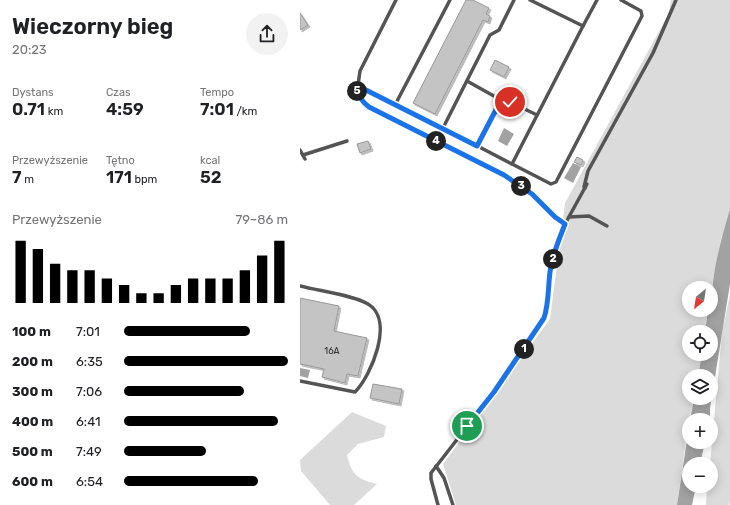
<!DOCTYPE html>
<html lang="pl">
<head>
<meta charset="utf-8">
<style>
	body { margin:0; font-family:Rubik,sans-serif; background:#f2f2f2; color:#202124; height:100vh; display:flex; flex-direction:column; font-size:15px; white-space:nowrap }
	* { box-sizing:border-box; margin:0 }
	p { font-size:13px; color:#757577 }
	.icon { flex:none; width:22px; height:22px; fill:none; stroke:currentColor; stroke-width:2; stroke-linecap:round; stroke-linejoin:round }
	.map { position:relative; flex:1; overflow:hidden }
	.side { display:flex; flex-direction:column; background:#fff; width:300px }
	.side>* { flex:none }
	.needle { width:26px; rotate:210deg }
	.fabs { position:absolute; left:382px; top:281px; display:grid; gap:8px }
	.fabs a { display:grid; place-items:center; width:36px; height:36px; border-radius:50%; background:#fff; box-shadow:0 2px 10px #0003; font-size:20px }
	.pin { position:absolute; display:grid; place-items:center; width:34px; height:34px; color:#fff; margin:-17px; border:2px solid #fff; border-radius:50%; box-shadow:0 1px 4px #0007 }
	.km { position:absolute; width:20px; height:20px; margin:-10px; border-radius:50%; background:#222; color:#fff; font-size:11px; line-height:20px; text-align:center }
	.round { display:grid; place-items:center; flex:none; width:42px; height:42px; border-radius:21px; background:#f2f2f2 }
	.head { display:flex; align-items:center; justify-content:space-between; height:68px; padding:0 12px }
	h1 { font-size:22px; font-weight:600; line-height:30px }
	.figures { display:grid; grid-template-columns:repeat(3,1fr); gap:6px; height:68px; padding:4px 12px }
	.figures div { display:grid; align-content:center }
	.figures b { font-size:17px; font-weight:600 }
	.figures small { font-size:11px; font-weight:400 }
	.figures p { font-size:11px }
	.chart { height:112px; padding:8px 12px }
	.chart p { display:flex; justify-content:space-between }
	.chart svg { width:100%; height:72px; margin-top:4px; stroke:#000; stroke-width:6 }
	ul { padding:0 12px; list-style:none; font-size:13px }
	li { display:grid; grid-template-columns:64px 48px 1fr; align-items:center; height:30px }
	li i { height:10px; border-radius:5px; background:#000 }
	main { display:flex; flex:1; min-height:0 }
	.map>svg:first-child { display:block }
	.green { fill:#dbdbdb }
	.water { fill:#a2a2a2 }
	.building { fill:#c4c4c4; stroke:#989898; filter:url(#shadow) }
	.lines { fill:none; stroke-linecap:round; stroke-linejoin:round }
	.service { stroke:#545454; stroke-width:3.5 }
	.route-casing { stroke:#fff; stroke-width:8 }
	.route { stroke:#1a73e8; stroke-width:5 }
	.labels { text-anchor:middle; stroke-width:3; stroke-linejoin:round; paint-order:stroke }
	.number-label { font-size:9px; fill:#313131 }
</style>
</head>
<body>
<main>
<section class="side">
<div class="head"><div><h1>Wieczorny bieg</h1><p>20:23</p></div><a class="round"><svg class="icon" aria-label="share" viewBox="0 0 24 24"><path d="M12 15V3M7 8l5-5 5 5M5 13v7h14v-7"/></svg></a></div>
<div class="figures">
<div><p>Dystans</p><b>0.71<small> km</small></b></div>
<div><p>Czas</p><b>4:59</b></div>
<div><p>Tempo</p><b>7:01<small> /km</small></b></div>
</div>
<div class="figures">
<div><p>Przewyższenie</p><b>7<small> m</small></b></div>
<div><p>Tętno</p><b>171<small> bpm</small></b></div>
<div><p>kcal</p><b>52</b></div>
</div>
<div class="chart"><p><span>Przewyższenie</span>79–86 m</p>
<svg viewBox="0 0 160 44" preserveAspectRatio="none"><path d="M5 44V6M15 44V11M25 44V20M35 44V24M45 44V24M55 44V29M65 44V33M75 44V38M85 44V38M95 44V33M105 44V29M115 44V29M125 44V29M135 44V24M145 44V15M155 44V6"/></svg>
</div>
<ul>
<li><b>100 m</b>7:01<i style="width:77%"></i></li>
<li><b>200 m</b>6:35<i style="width:100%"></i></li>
<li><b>300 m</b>7:06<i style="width:73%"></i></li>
<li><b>400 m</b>6:41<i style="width:94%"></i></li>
<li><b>500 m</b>7:49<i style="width:50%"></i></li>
<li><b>600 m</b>6:54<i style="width:82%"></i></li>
</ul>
</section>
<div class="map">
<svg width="430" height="505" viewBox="0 0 430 505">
	<defs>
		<filter id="shadow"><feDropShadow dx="2" dy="2" stdDeviation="0" flood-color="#0004"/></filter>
	</defs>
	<rect width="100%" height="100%" fill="#fff"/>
	<g class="green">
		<polygon points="371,0 430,0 430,209 421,239 411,291 411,288 389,288 389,310 408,310 405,332 389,332 389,354 402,354 398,376 389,376 389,398 394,398 389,420 377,505 156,505 143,464 250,319 265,203 369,13"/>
		<polygon points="430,294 430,502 429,505 406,505 407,486 411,486 410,464 422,333"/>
		<path d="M52,412L86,426L84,437L58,444L47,455C52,475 57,479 77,484L54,505H30L1,471L0,460Z"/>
	</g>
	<g class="water">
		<polygon points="204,128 214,134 207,146 198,141"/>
		<polygon points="273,163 281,167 273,183 264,178"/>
		<path d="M430,209V284L410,408V420H390L394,398H411V376H398L402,354H411V332H405L408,310H411C411,276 420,242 430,209Z"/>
		<polygon points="0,368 10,370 8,378 0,376"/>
		<polygon points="389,427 389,442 405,442 400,464 389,464 389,486 396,486 392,505 377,505"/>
	</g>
	<g class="building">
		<polygon points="166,0 173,0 189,8 186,14 190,16 188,22 183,20 135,114 113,103"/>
		<polygon points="0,13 8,25 0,30"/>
		<polygon points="195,60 209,67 204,77 190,70"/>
		<polygon points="68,141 71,149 60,153 57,144"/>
		<polygon points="277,157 283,160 281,165 274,162"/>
		<polygon points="0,298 39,306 34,331 67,338 58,376 47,374 45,383 22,377 24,369 0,364"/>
		<polygon points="73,384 102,389 99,404 70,398"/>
	</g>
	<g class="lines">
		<g class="service">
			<path d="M96,0L60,71L57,92L62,102L204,175L232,194L255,217L265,224C259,239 252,255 250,272C248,287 250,303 244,318L194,392L131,473V479L138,505"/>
			<polyline points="150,0 95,105 143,128 190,35 199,30 214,0"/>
			<polyline points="283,26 297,0"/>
			<polyline points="167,81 201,100 177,146"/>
			<polyline points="56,85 95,105"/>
			<polyline points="201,100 210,102 237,115"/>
			<polyline points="143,128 212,164 283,26 230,0"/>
			<polyline points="0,150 5,159"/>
			<polyline points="3,155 47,141"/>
			<polyline points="212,164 251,184 256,182 342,16 341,11 321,0"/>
			<polyline points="285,188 284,187 288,171 353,53 376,0"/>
			<polyline points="269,217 289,216 307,226"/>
			<polyline points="265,224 287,184"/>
			<path d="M0,286C19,291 53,295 68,304C95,320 71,376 55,392L0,381"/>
			<polyline points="136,466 144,478 153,505"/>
		</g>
	</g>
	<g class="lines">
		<g class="route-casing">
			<path id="route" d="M167,426L194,392L244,318C249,303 248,287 250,272C252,255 259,240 265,224L255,217L232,194L204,175L69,107C61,101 57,95 56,85L177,146L201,100L210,102"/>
		</g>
		<use href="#route" class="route"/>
	</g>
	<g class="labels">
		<g class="number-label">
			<text x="32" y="354">16A</text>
		</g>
	</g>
</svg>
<div class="fabs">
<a><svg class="needle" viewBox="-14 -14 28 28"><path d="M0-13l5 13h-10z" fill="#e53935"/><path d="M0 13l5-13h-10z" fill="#757577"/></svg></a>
<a><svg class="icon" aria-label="locate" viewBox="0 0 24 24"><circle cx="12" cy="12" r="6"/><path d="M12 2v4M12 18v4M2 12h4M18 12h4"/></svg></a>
<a><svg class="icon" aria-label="layers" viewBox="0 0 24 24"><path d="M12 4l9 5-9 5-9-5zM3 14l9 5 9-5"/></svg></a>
<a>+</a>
<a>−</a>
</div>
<div class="pin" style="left:167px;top:426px;background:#1e9e55"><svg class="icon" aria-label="arrive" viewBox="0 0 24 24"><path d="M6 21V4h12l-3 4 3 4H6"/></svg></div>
<div class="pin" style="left:210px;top:102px;background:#d93025"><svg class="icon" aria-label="check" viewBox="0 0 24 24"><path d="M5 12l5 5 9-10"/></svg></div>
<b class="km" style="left:224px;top:349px">1</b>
<b class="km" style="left:253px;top:259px">2</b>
<b class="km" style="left:221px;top:186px">3</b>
<b class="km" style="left:136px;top:141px">4</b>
<b class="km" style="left:57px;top:91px">5</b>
</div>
</main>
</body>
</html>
